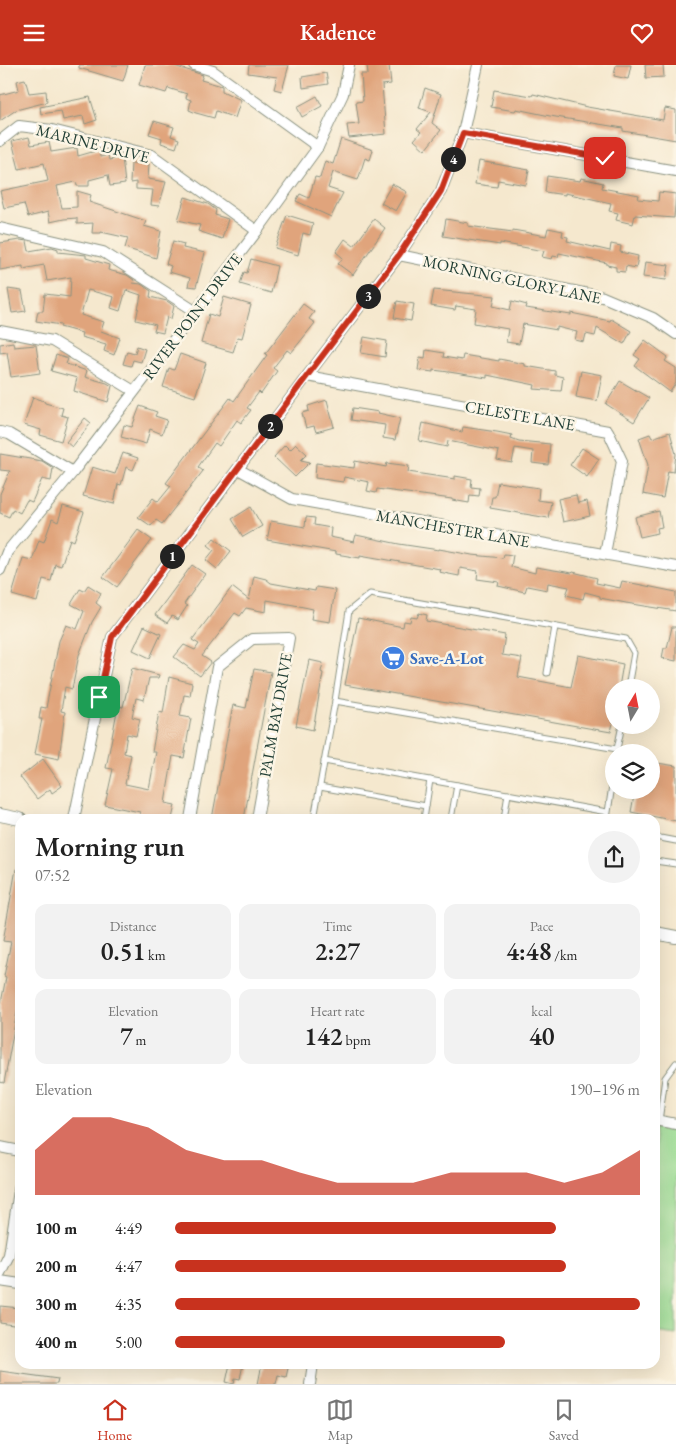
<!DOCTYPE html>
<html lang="en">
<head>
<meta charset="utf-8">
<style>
	body { margin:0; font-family:"EB Garamond",serif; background:#f2f2f2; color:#222; height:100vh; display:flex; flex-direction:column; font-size:19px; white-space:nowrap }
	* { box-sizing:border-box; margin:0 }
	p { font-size:16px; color:#767676 }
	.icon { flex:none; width:28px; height:28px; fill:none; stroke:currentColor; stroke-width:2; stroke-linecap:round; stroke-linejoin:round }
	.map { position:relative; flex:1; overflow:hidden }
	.details { position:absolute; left:15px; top:749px; width:645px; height:555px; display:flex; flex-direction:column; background:#fff; border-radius:15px; box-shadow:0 5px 20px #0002 }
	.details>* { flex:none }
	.needle { width:32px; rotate:10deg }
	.controls { position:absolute; left:605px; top:614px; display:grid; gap:10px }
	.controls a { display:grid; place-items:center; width:55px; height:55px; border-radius:50%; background:#fff; box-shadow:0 5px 20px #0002; font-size:25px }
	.pin { position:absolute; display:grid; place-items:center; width:42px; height:42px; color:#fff; margin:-21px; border-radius:10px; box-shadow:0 2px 8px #0006 }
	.km { position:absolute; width:25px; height:25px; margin:-12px; border-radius:50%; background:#222; color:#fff; font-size:14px; line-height:25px; text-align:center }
	.round { display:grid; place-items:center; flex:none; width:52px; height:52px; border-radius:26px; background:#f2f2f2 }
	.headline { display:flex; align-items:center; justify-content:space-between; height:85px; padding:0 20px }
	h1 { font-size:28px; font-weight:600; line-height:38px }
	.metrics { display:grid; grid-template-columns:repeat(3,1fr); gap:8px; height:85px; padding:5px 20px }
	.metrics div { display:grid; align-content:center; border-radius:12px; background:#f2f2f2; text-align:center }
	.metrics b { font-size:25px; font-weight:600 }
	.metrics small { font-size:14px; font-weight:400 }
	.metrics p { font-size:14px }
	.chart { height:140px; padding:10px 20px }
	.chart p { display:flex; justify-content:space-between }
	.chart svg { width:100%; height:90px; margin-top:5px; fill:#c8321e; opacity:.7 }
	ul { padding:0 20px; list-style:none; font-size:16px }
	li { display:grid; grid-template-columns:80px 60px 1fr; align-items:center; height:38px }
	li i { height:12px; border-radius:6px; background:#c8321e }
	header { display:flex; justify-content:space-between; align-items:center; height:65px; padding:0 20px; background:#c8321e; color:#fff; font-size:22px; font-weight:600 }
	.tab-bar { display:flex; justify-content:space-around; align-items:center; height:70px; border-top:1px solid #e0e0e0; background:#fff; font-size:14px; color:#767676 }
	.tab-bar a { display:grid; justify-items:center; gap:2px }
	.tab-bar .selected { color:#c8321e }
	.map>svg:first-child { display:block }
	.green { fill:#9adc93; stroke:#5c8c64 }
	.building { fill:#e0a47b }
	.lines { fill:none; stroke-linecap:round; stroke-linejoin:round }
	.service-casing { stroke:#8a9281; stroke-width:7 }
	.minor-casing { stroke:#8a9281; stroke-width:12 }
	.tertiary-casing { stroke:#8a9281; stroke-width:14 }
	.service { stroke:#fff; stroke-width:5 }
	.minor { stroke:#fff; stroke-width:10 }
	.tertiary { stroke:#fff; stroke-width:12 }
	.route-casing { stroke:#fff; stroke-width:10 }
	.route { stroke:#c8321e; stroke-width:6 }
	.labels { text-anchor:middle; stroke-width:5; stroke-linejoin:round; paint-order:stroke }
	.street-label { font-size:16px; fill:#1f3d34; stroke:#fcf5e5 }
	.shop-label { font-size:16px; font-weight:bold; fill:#366cbe; stroke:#fcf5e5; text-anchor:start }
</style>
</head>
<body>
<header><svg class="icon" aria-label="menu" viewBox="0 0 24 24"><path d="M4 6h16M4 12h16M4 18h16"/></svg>Kadence<svg class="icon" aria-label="heart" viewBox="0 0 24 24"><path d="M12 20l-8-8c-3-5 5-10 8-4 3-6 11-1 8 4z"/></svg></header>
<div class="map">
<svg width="676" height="1319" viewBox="0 0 676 1319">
	<rect width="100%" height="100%" fill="#fcf5e5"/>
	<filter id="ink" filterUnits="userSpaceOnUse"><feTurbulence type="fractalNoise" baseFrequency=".02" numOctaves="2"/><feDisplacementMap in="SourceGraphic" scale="10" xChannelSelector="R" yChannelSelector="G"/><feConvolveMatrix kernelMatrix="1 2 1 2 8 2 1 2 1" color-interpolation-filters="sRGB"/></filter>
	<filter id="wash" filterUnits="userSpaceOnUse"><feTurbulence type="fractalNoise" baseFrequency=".0096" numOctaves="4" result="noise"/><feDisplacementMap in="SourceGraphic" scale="20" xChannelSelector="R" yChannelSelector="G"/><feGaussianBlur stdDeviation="1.12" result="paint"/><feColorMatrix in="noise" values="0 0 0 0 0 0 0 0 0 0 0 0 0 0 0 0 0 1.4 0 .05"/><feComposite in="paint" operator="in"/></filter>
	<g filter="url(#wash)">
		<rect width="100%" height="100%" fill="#f5e8ce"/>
		<polygon class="green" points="655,1062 676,1066 676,1270 655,1267"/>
		<g id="blocks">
			<g class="building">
				<polygon points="79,0 128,0 123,16 79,3"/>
				<polygon points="145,0 171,0 203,10 201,15 222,21 222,26 241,35 235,53 216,46 214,53 196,48 189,45 191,35 186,33 187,29 168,23 166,28 139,20"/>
				<polygon points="249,0 289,0 282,26 274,24 277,12 248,8"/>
				<polygon points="367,0 389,0 391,19 382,20 386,69 349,73 347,60 359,59 356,37 363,36 361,9 368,9"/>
				<polygon points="616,0 631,0 628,14 614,11"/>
				<polygon points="645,0 663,0 664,12 646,13"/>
				<polygon points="326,8 328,19 303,23 302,12"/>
				<polygon points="25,14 29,28 46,26 47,37 16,45 0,56 0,30 19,25 17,16"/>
				<polygon points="425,23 441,29 432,58 441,65 425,85 414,75 421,67 417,64 431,47 419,43"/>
				<polygon points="494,25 532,31 533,29 587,42 663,55 665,43 676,45 676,75 623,66 623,63 550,51 516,44 515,46 491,42"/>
				<polygon points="317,31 322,41 302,52 297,42"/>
				<polygon points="90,32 97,55 85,59 83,51 63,55 61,46 41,49 40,42"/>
				<polygon points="154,56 174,62 171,71 179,74 176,83 161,78 162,73 149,69"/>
				<polygon points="29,72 31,80 49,77 51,87 77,83 78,91 99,85 100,92 108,90 109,95 122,92 125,119 110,121 108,110 89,115 89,121 77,121 76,117 57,121 62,143 77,142 77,126 91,130 89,137 146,156 144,161 161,166 156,193 125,183 128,173 101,167 101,168 92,168 93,158 77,159 77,153 64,154 50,157 48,147 28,152 24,139 4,143 0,126 48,116 44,98 19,104 12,76"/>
				<polygon points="341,74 373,85 370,95 365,93 358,115 333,107 328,123 343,128 331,152 296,136 300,129 309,133 315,112 320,113 325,96 333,99"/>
				<polygon points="479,96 529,105 526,120 498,115 497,122 475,119"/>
				<polygon points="131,98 149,99 148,114 166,117 159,141 151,140 153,125 136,124 136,117 130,118"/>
				<polygon points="547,111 580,116 581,113 603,118 602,123 639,130 638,134 658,136 659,127 676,129 674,153 635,150 633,159 616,155 618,148 609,146 611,138 565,128 565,130 545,127"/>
				<polygon points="392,119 407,127 396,146 381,138"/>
				<polygon points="185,132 208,139 216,145 215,150 228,154 222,174 198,166 200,160 178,155"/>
				<polygon points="287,150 313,158 310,170 303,168 298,190 275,183"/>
				<polygon points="374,154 385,163 353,210 338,199 343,193 336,187 345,174 354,181"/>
				<polygon points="446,154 468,158 468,161 513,167 513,165 546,171 548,163 563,166 562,171 568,172 567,176 610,186 611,179 621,181 620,187 638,191 636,203 626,201 625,207 616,206 616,202 607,200 607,198 559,188 558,192 553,191 552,194 542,192 544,186 500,178 500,180 443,171"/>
				<polygon points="20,175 27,176 29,186 52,182 58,184 58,187 86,190 86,193 109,200 108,205 127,210 134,215 133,218 141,219 151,226 150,232 167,236 174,241 171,254 167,252 163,268 154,266 156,260 136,255 141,230 126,225 120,246 111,243 114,232 88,225 81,250 104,257 101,266 120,273 114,290 104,286 106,279 81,272 82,268 60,262 61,260 36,256 38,246 43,246 45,229 70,232 71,212 47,216 44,200 23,204 23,201 0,205 0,178"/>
				<polygon points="173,176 184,179 183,183 205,188 196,222 188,221 190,213 169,207 171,201 166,199"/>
				<polygon points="251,194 277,201 271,228 240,219 244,207 247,208"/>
				<polygon points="645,197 669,200 666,215 643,212"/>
				<polygon points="8,224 22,226 26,246 12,248"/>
				<polygon points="434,225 495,231 493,241 510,245 512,236 527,240 526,243 571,250 571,248 610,256 611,254 631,266 624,279 597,263 595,271 586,269 584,277 575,275 577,267 557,262 557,265 523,259 519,279 506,277 508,264 474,258 476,244 456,241 455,245 431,241"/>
				<polygon points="224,232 251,240 242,273 238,272 233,287 201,278 209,249 218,252"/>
				<polygon points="397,236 414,239 411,256 394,253"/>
				<polygon points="303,239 314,247 309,254 315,258 291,288 287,285 273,303 277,306 261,329 259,327 247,343 251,345 241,358 237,355 219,381 215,378 198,402 203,406 162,459 156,455 151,461 138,452 153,433 158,437 171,421 166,418 230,333 234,336 267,290 265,289"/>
				<polygon points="364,272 387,276 385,292 361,288"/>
				<polygon points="645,275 668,292 665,296 676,303 676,318 670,327 635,301 640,294 634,290"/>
				<polygon points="13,277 14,282 36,280 40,308 11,312 7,287 0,288 0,279"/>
				<polygon points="137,281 145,284 141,297 133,295 131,301 123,299 127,286 135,288"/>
				<polygon points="426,285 444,288 443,292 462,295 463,290 499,296 499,294 525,299 525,301 555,306 555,310 563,312 561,326 534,324 535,320 487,310 487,313 449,307 433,305 433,307 418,305 420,292 425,293"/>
				<polygon points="180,289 206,298 195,332 163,322 169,303 174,305"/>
				<polygon points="56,290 68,294 66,299 87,306 85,312 107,318 112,321 108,337 74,326 77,313 51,306"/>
				<polygon points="581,306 602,310 597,336 576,332"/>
				<polygon points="620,316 649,333 634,357 606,339"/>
				<polygon points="33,332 44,336 45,338 63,343 61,350 68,352 61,376 40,370 41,365 24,360"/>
				<polygon points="327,335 334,362 316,367 314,361 306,363 302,348 309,346 308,341"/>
				<polygon points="140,341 157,347 155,351 167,355 162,369 150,364 146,379 121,372 124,360 132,362"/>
				<polygon points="353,343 379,347 378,348 400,353 395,375 383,373 385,360 351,355"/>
				<polygon points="85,353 91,358 72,382 66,377"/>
				<polygon points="423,358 462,367 463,362 497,367 512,370 511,373 519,376 550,379 548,400 532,398 533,386 515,383 512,398 497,395 499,386 494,385 448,376 447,382 419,376"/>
				<polygon points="670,367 676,389 674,407 668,406 663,433 643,429 648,400 639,373 650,369 652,373"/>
				<polygon points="296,379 307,389 301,395 310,397 295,412 274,392 285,380 290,385"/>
				<polygon points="582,383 599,394 587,412 570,400"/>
				<polygon points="123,388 138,393 133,405 126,402 121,420 118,419 114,439 83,431 92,402 115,409"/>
				<polygon points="0,389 42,396 53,403 51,416 42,414 32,437 27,435 20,448 13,444 9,452 0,448 0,429 10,406 0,405"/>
				<polygon points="355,396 386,402 387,398 409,401 408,407 455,414 455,411 472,414 471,422 480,423 479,431 470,430 469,438 452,435 452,434 377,424 376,428 367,426 369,417 344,412 343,417 315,413 316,398 354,403"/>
				<polygon points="498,417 539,423 538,435 551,437 548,453 490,443 492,432 495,432"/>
				<polygon points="576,430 578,438 587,436 590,451 563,457 558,434"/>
				<polygon points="63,441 84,447 74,476 70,474 61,501 55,499 51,516 43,514 37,537 12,530 23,493 32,495 39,475 44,477 52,454 58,457"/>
				<polygon points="251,442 262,461 243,472 232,454"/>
				<polygon points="659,446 662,462 657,463 658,468 640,472 635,452"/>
				<polygon points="306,452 315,453 314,460 331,463 330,472 354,477 356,470 399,479 439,485 439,484 472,490 503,493 504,489 513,490 511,502 535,508 536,502 572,508 573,507 597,513 596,518 620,523 622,516 676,527 676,546 626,538 600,533 600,531 585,527 583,534 566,530 569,522 548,518 547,525 527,521 525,527 498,521 499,517 477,514 478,506 460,503 459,511 439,507 440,504 360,490 360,493 336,489 336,487 267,475 271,456 305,462"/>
				<polygon points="138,465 152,475 117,522 103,512"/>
				<polygon points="214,473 231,486 217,504 206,495 214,485 208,480"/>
				<polygon points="192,500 205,509 184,539 187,541 178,555 172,551 167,558 155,550"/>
				<polygon points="254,511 266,514 271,518 315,526 316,522 335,525 330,557 311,554 313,544 294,540 267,535 266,547 246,543 240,551 235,548 202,591 211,597 200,611 174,592 184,580 195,585 199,579 192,575 232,522 249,535"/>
				<polygon points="88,520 101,528 96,538 101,542 92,557 79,590 72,624 65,622 61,646 65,647 59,694 35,689 42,654 39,654 41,642 46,643 59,576 66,560 77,564 84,546 71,539 80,524 84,526"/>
				<polygon points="419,548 427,550 426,556 505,570 502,590 522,593 518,612 571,622 578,590 623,599 619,622 614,622 614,653 611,667 345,620 358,553 403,562 404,556 410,557 411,552 417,553"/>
				<polygon points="144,561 161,569 150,593 133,585"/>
				<polygon points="672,562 676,562 676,596 662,593 664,583 667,583"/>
				<polygon points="309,595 323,598 321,607 323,608 313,665 296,661"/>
				<polygon points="132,603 159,610 158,613 149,613 144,635 136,633 132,652 140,654 136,671 127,669 124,688 131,690 125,719 149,724 156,687 152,687 159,647 163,648 169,612 192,618 190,631 184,630 180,651 191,653 184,693 173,691 165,738 175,740 172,754 139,752 140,747 105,740 113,704 106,703 113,667 118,641 123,642"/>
				<polygon points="254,604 271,607 244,754 212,754 233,640 246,643"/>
				<polygon points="43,694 62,721 52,728 50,724 37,734 20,712"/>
				<polygon points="651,697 676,701 676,756 631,747 635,725 651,725"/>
				<polygon points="16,804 20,804 20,931 4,1018 0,1017 0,937 1,938 6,912 4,911 11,877 3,876"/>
				<polygon points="0,1241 20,1243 20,1261 0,1258"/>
				<polygon points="230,1299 243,1299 240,1314 235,1313 234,1319 226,1317"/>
				<polygon points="262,1299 289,1299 286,1312 278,1310 276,1319 258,1319"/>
				<polygon points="0,1306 58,1314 57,1319 0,1319"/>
			</g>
		</g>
	</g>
	<g filter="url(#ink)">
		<use href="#blocks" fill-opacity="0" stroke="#8a9281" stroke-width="1"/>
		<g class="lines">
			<g class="service-casing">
				<g id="service">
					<polyline points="547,608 555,562"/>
					<polyline points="335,636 349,546 370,529 626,574 634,588 628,622"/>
					<polyline points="617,684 622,660"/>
					<polyline points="324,696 607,747"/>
					<polyline points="320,722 426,741"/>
					<polyline points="314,754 335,636 617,684 617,688"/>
					<polyline points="424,754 430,715"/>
					<polyline points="451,754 457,720"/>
					<polyline points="504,754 508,729"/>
					<polyline points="607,754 614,707"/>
					<polyline points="655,772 676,776"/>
					<polyline points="655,796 676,799"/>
					<polyline points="659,1056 665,1013 676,998"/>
				</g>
			</g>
			<g class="minor-casing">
				<g id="minor">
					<polyline points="194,0 213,6 318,82"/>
					<polyline points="463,68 676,106"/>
					<polyline points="0,76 19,61 52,65 152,90 257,166"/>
					<polyline points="0,163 103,187 195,246"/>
					<polyline points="399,190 603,232 653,253 676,269"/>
					<polyline points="0,266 52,276 134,326"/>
					<polyline points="307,311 608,366 622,396 605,489"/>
					<polyline points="0,367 9,369 73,407"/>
					<polyline points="238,404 292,434 676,502"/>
					<polyline points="0,505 7,487 73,407 257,166 318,82 343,29 349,0"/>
					<polyline points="74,754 112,572 307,311 399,190 441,126 463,68 478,0"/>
					<polyline points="190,754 217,602 252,574 289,573 257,754"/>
					<polyline points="655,1055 676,1059"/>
					<polyline points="0,1082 20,1086"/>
					<polyline points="0,1208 9,1190 20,1119"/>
					<polyline points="0,1216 20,1219"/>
					<polyline points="310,1319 313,1299"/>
				</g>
			</g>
			<g class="tertiary-casing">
				<g id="tertiary">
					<polyline points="0,750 20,754"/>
					<polyline points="655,868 676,872"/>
				</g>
			</g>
			<use href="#service" class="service"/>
			<use href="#minor" class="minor"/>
			<use href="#tertiary" class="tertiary"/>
		</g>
	</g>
	<g class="lines" filter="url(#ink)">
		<g class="route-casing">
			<polyline id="route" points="99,632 112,572 307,311 399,190 441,126 463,68 605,93"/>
		</g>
		<use href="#route" class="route"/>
	</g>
	<defs>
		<g id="supermarket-disc" transform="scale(1.25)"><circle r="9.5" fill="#3f7fe0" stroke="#fcf5e5"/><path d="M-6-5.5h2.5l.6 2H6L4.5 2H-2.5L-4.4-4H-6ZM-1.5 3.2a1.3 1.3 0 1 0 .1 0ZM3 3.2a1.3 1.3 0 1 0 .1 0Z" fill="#fff"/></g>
	</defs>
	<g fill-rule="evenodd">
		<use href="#supermarket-disc" x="393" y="593"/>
	</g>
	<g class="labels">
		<g class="street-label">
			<text transform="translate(93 78) rotate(14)" y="6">MARINE DRIVE</text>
			<text transform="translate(512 214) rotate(12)" y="6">MORNING GLORY LANE</text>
			<text transform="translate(192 251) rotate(-53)" y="6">RIVER POINT DRIVE</text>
			<text transform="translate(520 350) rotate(10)" y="6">CELESTE LANE</text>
			<text transform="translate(453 463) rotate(10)" y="6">MANCHESTER LANE</text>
			<text transform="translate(275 650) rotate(-80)" y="6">PALM BAY DRIVE</text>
		</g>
		<g class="shop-label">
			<text x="410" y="599">Save-A-Lot</text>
		</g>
	</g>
</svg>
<div class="controls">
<a><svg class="needle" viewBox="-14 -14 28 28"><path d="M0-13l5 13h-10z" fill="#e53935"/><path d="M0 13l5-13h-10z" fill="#767676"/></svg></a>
<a><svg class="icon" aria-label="layers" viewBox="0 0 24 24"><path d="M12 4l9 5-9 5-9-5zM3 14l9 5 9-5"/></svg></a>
</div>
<div class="pin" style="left:99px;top:632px;background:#1e9e55"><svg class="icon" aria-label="arrive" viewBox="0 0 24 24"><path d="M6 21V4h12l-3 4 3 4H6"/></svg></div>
<div class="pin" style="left:605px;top:93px;background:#d93025"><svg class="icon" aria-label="check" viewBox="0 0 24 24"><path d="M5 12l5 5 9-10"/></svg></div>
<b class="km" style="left:172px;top:491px">1</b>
<b class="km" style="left:270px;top:361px">2</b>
<b class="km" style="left:368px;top:231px">3</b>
<b class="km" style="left:453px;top:94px">4</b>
<section class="details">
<div class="headline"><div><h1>Morning run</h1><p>07:52</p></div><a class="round"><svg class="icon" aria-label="share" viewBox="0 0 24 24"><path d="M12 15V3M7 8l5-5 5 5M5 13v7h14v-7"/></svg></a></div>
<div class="metrics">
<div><p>Distance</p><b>0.51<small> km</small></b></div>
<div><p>Time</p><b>2:27</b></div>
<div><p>Pace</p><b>4:48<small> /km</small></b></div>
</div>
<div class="metrics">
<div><p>Elevation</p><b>7<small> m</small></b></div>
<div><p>Heart rate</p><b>142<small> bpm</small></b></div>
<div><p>kcal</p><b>40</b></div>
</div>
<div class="chart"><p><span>Elevation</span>190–196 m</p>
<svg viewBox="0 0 160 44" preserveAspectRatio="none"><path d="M0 44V22L10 6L20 6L30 11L40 22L50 27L60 27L70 33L80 38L90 38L100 38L110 33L120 33L130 33L140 38L150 33L160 22V44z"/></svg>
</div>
<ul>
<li><b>100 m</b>4:49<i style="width:82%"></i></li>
<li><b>200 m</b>4:47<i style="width:84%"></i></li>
<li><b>300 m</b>4:35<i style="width:100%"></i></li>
<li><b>400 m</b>5:00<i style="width:71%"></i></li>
</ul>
</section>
</div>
<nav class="tab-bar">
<a class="selected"><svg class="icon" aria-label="home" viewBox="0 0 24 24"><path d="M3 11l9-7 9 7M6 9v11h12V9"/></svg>Home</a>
<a><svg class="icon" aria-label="map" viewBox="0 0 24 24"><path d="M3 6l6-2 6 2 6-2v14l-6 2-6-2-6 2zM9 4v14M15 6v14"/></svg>Map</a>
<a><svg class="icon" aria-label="saved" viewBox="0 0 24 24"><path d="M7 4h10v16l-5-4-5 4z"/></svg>Saved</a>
</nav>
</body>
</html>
